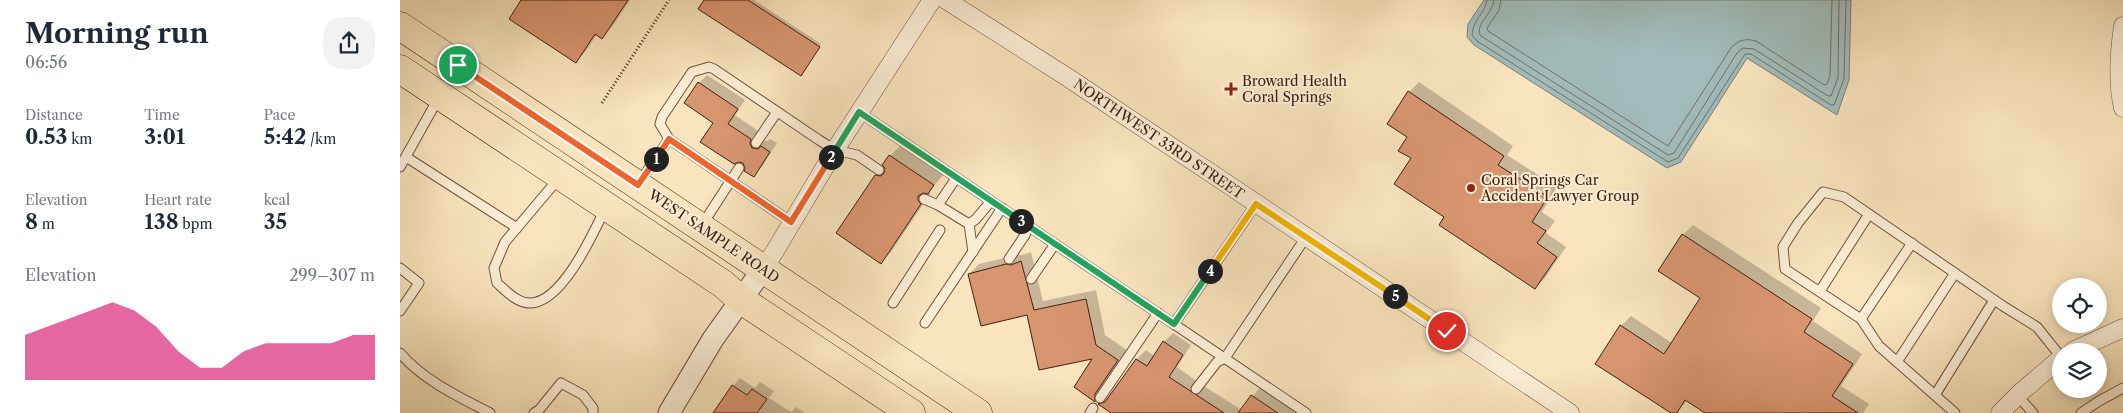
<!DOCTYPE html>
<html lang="en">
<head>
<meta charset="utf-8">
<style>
	body { margin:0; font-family:"Libre Caslon Text",serif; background:#f2f2f3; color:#1f2937; height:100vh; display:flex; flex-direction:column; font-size:19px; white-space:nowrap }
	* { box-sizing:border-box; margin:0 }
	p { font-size:16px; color:#747a83 }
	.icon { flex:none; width:28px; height:28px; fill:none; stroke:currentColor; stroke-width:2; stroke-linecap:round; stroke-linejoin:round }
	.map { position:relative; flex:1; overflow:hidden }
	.side { display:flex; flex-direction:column; background:#fff; width:400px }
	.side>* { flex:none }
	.controls { position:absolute; left:1652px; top:278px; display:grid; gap:10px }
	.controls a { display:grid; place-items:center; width:55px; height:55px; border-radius:50%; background:#fff; box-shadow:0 2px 8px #0003; font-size:25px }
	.pin { position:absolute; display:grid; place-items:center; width:42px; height:42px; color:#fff; margin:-21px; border:2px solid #fff; border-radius:50%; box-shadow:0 1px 5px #0007 }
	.km { position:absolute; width:25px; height:25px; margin:-12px; border-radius:50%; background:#222; color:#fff; font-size:14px; line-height:25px; text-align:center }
	.round { display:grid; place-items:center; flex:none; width:52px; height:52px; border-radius:20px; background:#f2f2f3 }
	.head { display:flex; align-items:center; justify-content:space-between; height:85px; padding:0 25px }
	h1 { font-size:28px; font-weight:800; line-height:38px }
	.figures { display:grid; grid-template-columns:repeat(3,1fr); gap:8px; height:85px; padding:5px 25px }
	.figures div { display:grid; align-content:center }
	.figures b { font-size:21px; font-weight:800 }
	.figures small { font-size:14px; font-weight:400 }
	.figures p { font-size:14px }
	.chart { height:140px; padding:10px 25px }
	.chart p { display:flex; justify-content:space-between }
	.chart svg { width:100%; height:90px; margin-top:5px; fill:#db2777; opacity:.7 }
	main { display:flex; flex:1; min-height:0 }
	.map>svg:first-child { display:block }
	.water { fill:#a1bcbb; stroke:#7b7e77 }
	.shadow { fill:#0003 }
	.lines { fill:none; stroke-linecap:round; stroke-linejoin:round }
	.shore { stroke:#726e66; stroke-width:1 }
	.building { fill:#d79570; stroke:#422011 }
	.service-casing { stroke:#70513c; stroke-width:11 }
	.minor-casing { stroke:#70513c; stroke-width:19 }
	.tertiary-casing { stroke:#70513c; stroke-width:23 }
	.primary-casing { stroke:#422011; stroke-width:29 }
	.path { stroke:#422011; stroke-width:3; stroke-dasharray:1 2.5; stroke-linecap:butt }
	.service { stroke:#fbedd4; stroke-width:9 }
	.minor { stroke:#fbedd4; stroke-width:18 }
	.tertiary { stroke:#fbedd4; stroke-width:21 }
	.primary { stroke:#f9e4bd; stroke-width:28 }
	.split-1-casing { stroke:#fff; stroke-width:10 }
	.split-2-casing { stroke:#fff; stroke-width:10 }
	.split-3-casing { stroke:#fff; stroke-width:10 }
	.split-4-casing { stroke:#fff; stroke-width:10 }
	.split-5-casing { stroke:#fff; stroke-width:10 }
	.split-6-casing { stroke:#fff; stroke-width:10 }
	.split-1 { stroke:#f0652b; stroke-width:6 }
	.split-2 { stroke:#f0652b; stroke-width:6 }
	.split-3 { stroke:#22a559; stroke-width:6 }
	.split-4 { stroke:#22a559; stroke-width:6 }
	.split-5 { stroke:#f5b400; stroke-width:6 }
	.split-6 { stroke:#f5b400; stroke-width:6 }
	.poi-dot { fill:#8f2418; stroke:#fbedd4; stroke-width:2 }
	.labels { text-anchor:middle; stroke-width:4; stroke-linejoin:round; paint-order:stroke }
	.poi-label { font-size:14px; fill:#422011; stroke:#fbedd4; text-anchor:start }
	.street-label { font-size:14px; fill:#422011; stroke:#fbedd4 }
</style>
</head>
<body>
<main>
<section class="side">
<div class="head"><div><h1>Morning run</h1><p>06:56</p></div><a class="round"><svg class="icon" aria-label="share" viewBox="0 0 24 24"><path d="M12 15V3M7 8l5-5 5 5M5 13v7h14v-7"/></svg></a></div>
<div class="figures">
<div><p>Distance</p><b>0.53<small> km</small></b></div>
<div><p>Time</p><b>3:01</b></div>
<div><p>Pace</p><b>5:42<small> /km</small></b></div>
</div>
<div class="figures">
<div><p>Elevation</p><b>8<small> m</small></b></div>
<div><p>Heart rate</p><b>138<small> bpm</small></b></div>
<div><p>kcal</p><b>35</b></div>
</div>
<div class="chart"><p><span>Elevation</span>299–307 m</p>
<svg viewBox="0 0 160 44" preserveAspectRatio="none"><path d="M0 44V22L10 18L20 14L30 10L40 6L50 10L60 18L70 30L80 38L90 38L100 30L110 26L120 26L130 26L140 26L150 22L160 22V44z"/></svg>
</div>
</section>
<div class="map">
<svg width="1723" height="413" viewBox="0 0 1723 413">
	<rect width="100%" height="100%" fill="#f9e4bd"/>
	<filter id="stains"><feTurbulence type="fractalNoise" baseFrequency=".004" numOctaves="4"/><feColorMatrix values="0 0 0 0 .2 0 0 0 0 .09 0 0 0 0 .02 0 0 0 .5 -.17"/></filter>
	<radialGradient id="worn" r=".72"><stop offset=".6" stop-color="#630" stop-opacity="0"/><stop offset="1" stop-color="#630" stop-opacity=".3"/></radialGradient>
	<polygon class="water" points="1084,0 1451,0 1449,80 1437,115 1347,58 1281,162 1267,168 1074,45 1067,37 1068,24"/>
	<g class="shadow">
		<polygon points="123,0 230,0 212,27 202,37 197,34 186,51 176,61"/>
		<polygon points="305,0 354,0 421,44 403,72"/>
		<polygon points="307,75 345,100 335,115 358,131 357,134 360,140 367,141 370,139 377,143 361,168 353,176 314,122 299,83"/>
		<polygon points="1019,82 1113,146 1107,155 1157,187 1142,212 1155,221 1146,233 1166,247 1145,278 1135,288 1045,216 1013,158 1009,137 1009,92"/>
		<polygon points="500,146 543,175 529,192 530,194 491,252 481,262 476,176 486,167 490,156"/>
		<polygon points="1293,225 1421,308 1413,321 1462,354 1441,386 1469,404 1463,413 1307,413 1288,400 1276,413 1273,413 1221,326 1231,316 1272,343 1302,298 1260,270 1283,235"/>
		<polygon points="631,252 643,301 696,290 705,335 727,350 704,383 705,391 695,400 675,387 695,358 569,274 579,264 617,255 622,255"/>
		<polygon points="773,333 791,345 777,367 802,385 842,410 861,386 899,413 714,413 700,404 712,394 737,359 746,350 754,356 764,342"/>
		<polygon points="340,378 355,388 360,382 374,391 369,398 391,412 396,407 405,413 323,413 333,386"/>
	</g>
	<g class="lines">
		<g class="shore">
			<path d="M1087,0C1085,14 1073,19 1072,35L1077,41L1268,162L1278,158L1345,54H1351L1431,105H1434L1444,79L1446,0"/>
			<path d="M1094,0C1093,13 1079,20 1079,33L1081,36L1268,155L1274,153L1337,53L1343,48L1354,49L1428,96H1431L1438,78L1439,0"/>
			<path d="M1101,0L1099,10L1087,28L1088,31L1268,146L1331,48C1338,40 1346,38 1356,41L1424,85L1427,84L1430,76L1432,0"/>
		</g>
	</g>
	<g class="building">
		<polygon points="121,0 228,0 202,39 195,34 176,63 109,19"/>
		<polygon points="304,0 348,0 420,47 401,76 298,9"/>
		<polygon points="298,82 338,109 328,124 351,139 350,143 352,148 358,149 361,146 370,152 354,177 344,171 345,168 343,163 339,162 334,164 300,142 313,123 284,103"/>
		<polygon points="1008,91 1104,156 1098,165 1148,197 1132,222 1146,231 1137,243 1157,257 1135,289 1039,225 1044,217 994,184 1011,158 998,151 1007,137 987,124"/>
		<polygon points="489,155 534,185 528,194 523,193 518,196 518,200 521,204 481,264 436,233 475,175 481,176 484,173 485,168 482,165"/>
		<polygon points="1282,234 1412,319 1404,332 1453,364 1432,396 1458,413 1305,413 1285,400 1277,413 1271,413 1195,364 1220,325 1264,354 1300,298 1258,271"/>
		<polygon points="621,261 634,310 686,299 696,345 718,360 695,394 695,402 674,387 692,359 639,370 627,315 581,326 568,274 606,264 611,265"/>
		<polygon points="763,341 783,355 769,377 824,413 711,413 698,404 705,402 736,359 747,366"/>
		<polygon points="332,385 347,395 352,389 367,399 357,413 313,413"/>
		<polygon points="851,395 878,413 838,413"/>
	</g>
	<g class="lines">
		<g class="service-casing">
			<g id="service">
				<polyline points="459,112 906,413"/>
				<polyline points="356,143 377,112"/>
				<polyline points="6,157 117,228"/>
				<polyline points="0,167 39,97"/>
				<path d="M159,178L105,242L94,268L97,283C106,291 117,303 130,303C162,303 193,234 205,209"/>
				<polyline points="239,183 269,139"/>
				<polyline points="524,199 538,205 569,224 573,252"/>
				<polyline points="538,205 556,178"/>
				<polyline points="391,222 269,139 260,124 262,117 292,72 309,67 314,69 419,140 435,150 457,155 479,170"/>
				<polyline points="569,224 576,219 591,201"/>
				<polyline points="302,225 339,168"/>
				<polyline points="609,259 625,235 628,226"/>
				<polyline points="0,268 19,283 0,311"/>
				<polyline points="631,279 655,244"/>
				<polyline points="1420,291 1469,214"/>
				<polyline points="493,303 540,230"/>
				<polyline points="1461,319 1512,243"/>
				<polyline points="525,323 602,208"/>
				<polyline points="774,324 856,204"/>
				<path d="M0,353C23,380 59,397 90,413"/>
				<polyline points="1497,362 1555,273"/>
				<polyline points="796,389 817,362 825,358 906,237"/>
				<polyline points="1535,395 1594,300"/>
				<polyline points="1617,395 1633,413"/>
				<polyline points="700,398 758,313"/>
				<polyline points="134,413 139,410 161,383 183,395 193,408 193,413"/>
				<polyline points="690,413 693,408"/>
				<polyline points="1555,413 1479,346 1461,319 1385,269 1383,247 1398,223 1423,192 1444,197 1603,306 1637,327 1661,357"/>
				<polyline points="1681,413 1699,401 1723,388"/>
			</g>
		</g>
		<g class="minor-casing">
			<g id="minor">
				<polyline points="546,0 667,77 1170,413"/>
				<path d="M1723,26C1719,53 1717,82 1723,108"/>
				<polyline points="363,269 375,251 435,150 532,0"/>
				<polyline points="1673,351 1723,328"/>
				<polyline points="1600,413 1621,392 1661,358"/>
			</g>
		</g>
		<g class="tertiary-casing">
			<polyline id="tertiary" points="269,413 313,339 363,269"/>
		</g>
		<g class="primary-casing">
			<g id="primary">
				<polyline points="0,26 578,413"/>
				<polyline points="0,69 323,284 340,299 511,413"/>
			</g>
		</g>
		<polyline class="path" points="202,103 269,0"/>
		<use href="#service" class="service"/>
		<use href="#minor" class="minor"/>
		<use href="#tertiary" class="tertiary"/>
		<use href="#primary" class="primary"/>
	</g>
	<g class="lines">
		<g class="split-1-casing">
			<polyline id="split-1" points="58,65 238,185 256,159"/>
		</g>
		<g class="split-2-casing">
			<polyline id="split-2" points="256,159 269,139 391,222 431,157"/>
		</g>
		<g class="split-3-casing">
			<polyline id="split-3" points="431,157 459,112 621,221"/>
		</g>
		<g class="split-4-casing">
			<polyline id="split-4" points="621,221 774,324 810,271"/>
		</g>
		<g class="split-5-casing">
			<polyline id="split-5" points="810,271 856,204 995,296"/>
		</g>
		<g class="split-6-casing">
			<polyline id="split-6" points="995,296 1047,331"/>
		</g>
		<use href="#split-1" class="split-1"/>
		<use href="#split-2" class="split-2"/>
		<use href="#split-3" class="split-3"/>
		<use href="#split-4" class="split-4"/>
		<use href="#split-5" class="split-5"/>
		<use href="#split-6" class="split-6"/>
	</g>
	<g class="poi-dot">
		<path d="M828.5 81.5h5v5h5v5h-5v5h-5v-5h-5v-5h5z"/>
		<circle cx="1071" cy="188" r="5"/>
	</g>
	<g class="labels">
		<g class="poi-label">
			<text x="842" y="86">Broward Health<tspan x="842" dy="16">Coral Springs</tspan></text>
			<text x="1081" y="185">Coral Springs Car<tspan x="1081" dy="16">Accident Lawyer Group</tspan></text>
		</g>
		<g class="street-label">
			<text transform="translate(759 139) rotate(34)" y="5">NORTHWEST 33RD STREET</text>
			<text transform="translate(314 236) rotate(34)" y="5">WEST SAMPLE ROAD</text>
		</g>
	</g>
	<rect width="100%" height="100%" filter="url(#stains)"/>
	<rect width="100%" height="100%" fill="url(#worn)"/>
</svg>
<div class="controls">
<a><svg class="icon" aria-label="locate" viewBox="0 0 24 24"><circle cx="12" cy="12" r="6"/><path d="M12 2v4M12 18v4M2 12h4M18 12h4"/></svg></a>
<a><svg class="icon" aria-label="layers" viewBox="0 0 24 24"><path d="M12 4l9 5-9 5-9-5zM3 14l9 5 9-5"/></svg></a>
</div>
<div class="pin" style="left:58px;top:65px;background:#1e9e55"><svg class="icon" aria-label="arrive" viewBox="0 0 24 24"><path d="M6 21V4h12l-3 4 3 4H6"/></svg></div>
<div class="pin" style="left:1047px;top:331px;background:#d93025"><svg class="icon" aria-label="check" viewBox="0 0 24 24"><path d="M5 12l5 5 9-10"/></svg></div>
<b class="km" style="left:256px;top:159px">1</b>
<b class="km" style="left:431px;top:157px">2</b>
<b class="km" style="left:621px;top:221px">3</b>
<b class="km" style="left:810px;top:271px">4</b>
<b class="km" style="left:995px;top:296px">5</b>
</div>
</main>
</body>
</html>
